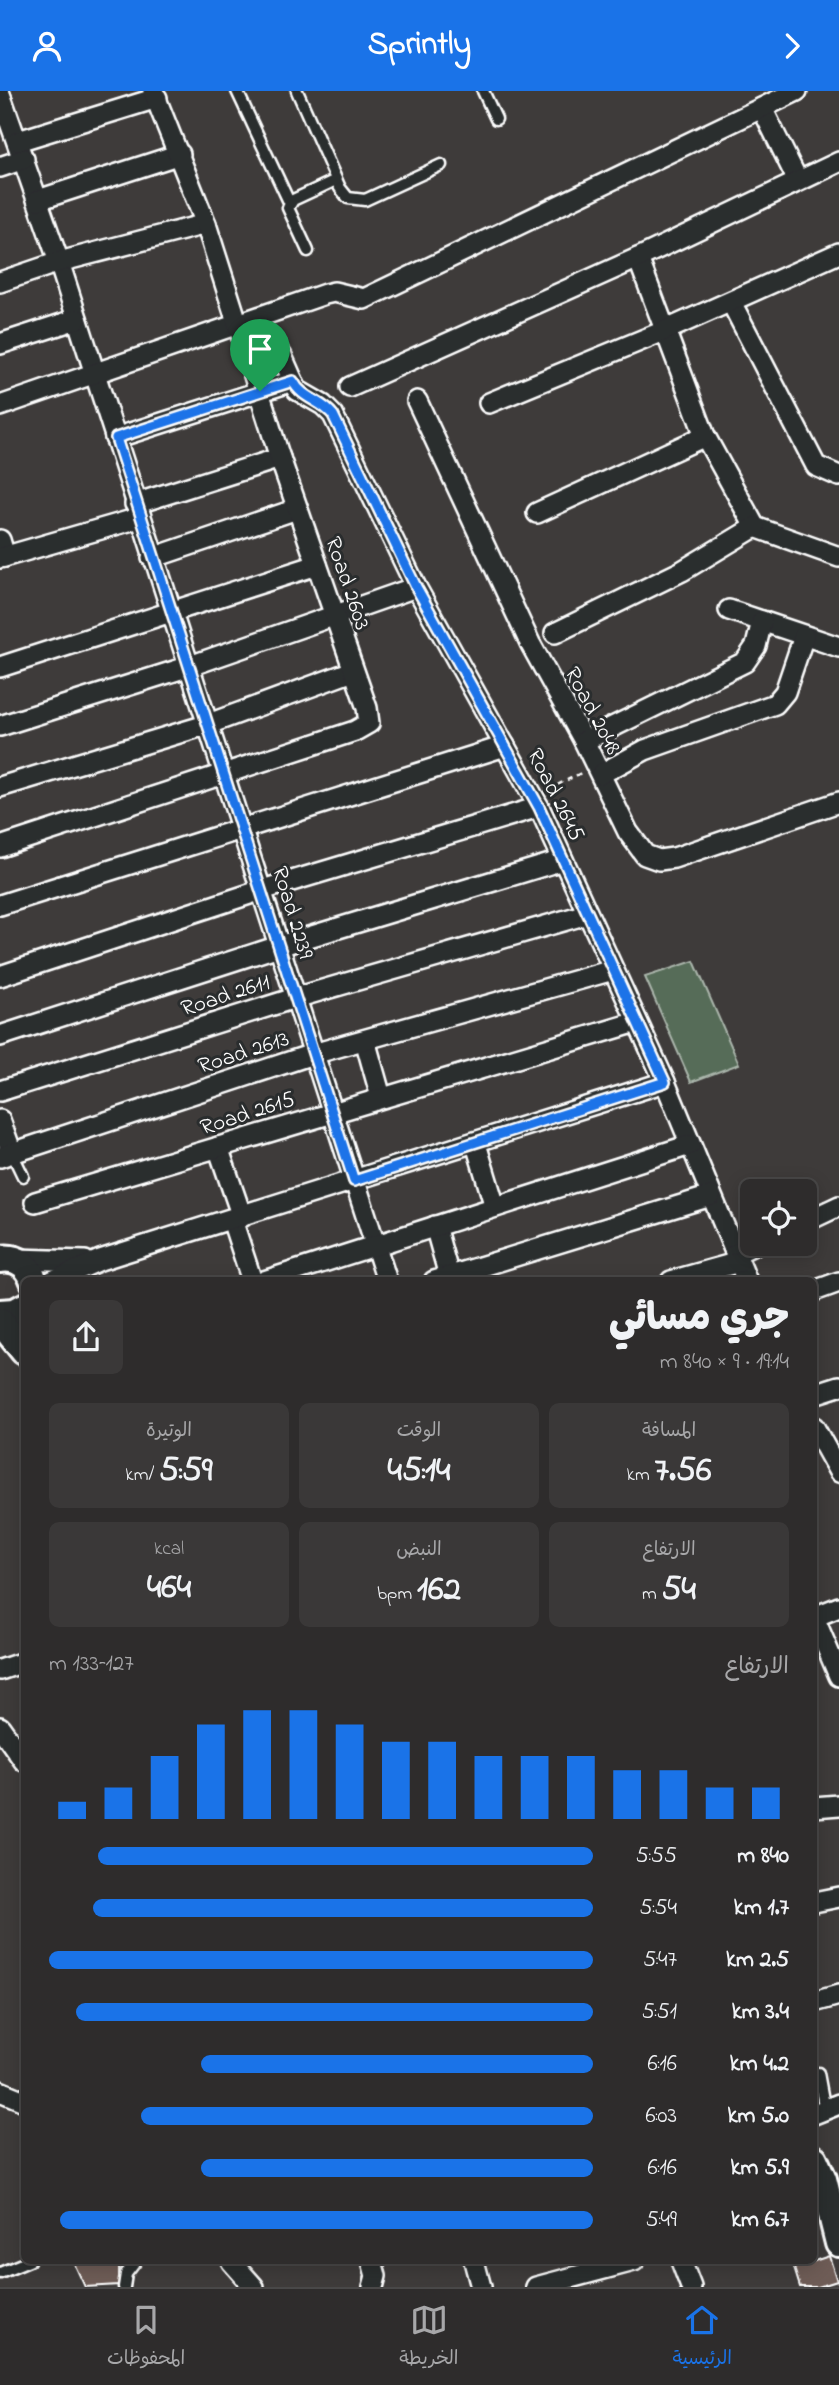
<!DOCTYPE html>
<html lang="ar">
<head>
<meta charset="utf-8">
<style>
	body { margin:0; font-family:"Indie Flower","Playpen Sans Arabic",sans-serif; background:#3a3838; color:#f1f3f6; direction:rtl; height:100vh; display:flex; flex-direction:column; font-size:26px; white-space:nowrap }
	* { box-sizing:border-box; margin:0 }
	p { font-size:23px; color:#a7a7a9 }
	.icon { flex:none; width:38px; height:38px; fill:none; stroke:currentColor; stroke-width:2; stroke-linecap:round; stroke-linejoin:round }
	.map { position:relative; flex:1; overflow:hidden; direction:ltr }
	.details { position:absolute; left:21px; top:1186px; width:796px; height:987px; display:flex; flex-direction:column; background:#2e2c2c; border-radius:10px; box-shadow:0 4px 18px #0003,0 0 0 2px #494848; direction:rtl }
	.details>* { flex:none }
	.tools { position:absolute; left:740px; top:1088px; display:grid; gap:14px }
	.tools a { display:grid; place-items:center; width:77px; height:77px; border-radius:10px; background:#2e2c2c; box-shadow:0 4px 18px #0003,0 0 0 2px #494848; font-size:35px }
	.pin { position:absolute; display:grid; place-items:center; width:60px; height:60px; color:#fff; margin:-72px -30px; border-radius:50% 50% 50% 0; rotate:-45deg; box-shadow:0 0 7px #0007 }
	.pin .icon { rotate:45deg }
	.round { display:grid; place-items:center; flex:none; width:74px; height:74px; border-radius:10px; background:#3a3838 }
	.head { display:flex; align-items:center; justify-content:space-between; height:119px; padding:0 28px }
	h1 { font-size:38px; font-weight:800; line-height:52px }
	.metrics { display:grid; grid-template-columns:repeat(3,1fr); gap:10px; height:119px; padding:7px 28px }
	.metrics div { display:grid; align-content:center; border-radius:10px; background:#3a3838; text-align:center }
	.metrics b { font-size:35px; font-weight:800 }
	.metrics small { font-size:19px; font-weight:400 }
	.metrics p { font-size:19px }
	.chart { height:196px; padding:14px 28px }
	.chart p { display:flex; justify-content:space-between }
	.chart svg { width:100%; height:126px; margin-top:7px; stroke:#1a73e8; stroke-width:6 }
	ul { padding:0 28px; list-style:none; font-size:23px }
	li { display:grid; grid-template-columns:112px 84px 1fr; align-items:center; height:52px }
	li i { height:18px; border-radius:9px; background:#1a73e8 }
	header { display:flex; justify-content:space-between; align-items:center; height:91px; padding:0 28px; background:#1a73e8; color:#fff; font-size:32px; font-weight:800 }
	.tabs { display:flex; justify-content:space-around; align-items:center; height:98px; border-top:2px solid #494848; background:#2e2c2c; font-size:19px; color:#a7a7a9 }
	.tabs a { display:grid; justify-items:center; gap:4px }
	.tabs .on { color:#1a73e8 }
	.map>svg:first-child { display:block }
	.green { fill:#576c58; stroke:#abb6ac; stroke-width:2 }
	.building { fill:#6e5c56; stroke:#fff; stroke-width:2 }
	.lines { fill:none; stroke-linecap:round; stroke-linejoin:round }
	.lane-casing { stroke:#fff; stroke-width:15 }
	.street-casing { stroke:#fff; stroke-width:24 }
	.secondary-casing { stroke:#fff; stroke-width:32 }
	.path { stroke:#fff; stroke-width:2.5; stroke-dasharray:5 5; stroke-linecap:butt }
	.lane { stroke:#2a2d2e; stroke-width:10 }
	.street { stroke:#2a2d2e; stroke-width:19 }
	.secondary { stroke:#2a2d2e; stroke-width:26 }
	.route-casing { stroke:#fff; stroke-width:14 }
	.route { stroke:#1a73e8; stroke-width:9 }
	.labels { text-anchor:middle; stroke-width:6; stroke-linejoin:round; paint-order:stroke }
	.street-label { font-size:23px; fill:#fff; stroke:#2a2d2e }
</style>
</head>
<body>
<header><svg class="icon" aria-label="forward" viewBox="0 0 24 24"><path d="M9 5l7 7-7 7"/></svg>Sprintly<svg class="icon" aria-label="person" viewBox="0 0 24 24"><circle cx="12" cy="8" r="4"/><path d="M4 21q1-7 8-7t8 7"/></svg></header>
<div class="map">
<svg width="839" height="2196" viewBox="0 0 839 2196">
	<rect width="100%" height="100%" fill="#3e3b3a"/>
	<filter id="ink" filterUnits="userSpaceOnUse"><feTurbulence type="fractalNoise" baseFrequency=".0143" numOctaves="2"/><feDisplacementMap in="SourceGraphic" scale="14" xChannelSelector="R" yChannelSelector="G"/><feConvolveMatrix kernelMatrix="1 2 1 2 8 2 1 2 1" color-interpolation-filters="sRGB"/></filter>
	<g filter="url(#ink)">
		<polygon class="green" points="694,870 739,973 691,991 645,886"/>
		<g class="building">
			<polygon points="829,2165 837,2190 818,2196 800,2196 794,2177"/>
			<polygon points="73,2170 119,2170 119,2194 85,2196"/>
		</g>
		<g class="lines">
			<g class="lane-casing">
				<g id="lane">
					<polyline points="237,0 290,113"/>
					<polyline points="297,0 340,97 348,107 365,109 441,74"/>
					<polyline points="483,0 496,28"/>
					<polyline points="308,160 288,117 293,109 336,89"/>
					<polyline points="12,1062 23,1085"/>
					<polyline points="818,1982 823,2009 830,2016"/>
					<polyline points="0,2182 29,2170"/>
					<polyline points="124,2196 126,2183 136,2170"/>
				</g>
			</g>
			<g class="street-casing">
				<g id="street">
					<polyline points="0,3 59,171 387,1190"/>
					<polyline points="762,17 798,90"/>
					<polyline points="18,50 157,7"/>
					<polyline points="0,76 24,68"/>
					<polyline points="38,109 180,63"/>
					<polyline points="638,167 705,345 755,436 839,466"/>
					<polyline points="0,191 59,171 206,133"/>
					<polyline points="731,211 816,375 839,385"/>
					<polyline points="0,253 77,228"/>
					<polyline points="282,265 297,299 323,314 333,324 416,496 539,716 665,991 747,1190"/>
					<polyline points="350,296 638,167 839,71"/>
					<polyline points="417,310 530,552 584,650 628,741 645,764 659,769 674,767 839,711"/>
					<polyline points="489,312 664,240 839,162"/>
					<polyline points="0,315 325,203 334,201 364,208 797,0"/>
					<polyline points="115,347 293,290"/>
					<polyline points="135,413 280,367"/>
					<polyline points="537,422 705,345"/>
					<polyline points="0,449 5,466"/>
					<polyline points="0,467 139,427"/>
					<polyline points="152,467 297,418"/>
					<polyline points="729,519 839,556"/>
					<polyline points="555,542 682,480 755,436"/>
					<polyline points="0,576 317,474"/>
					<polyline points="0,635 187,576 416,496"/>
					<polyline points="584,650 745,571 756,555 762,530"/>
					<polyline points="601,683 645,659 775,613 785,601 804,545"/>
					<polyline points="0,696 206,634 353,580"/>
					<polyline points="0,756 355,640 369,632 367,617 280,367 206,133 153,0"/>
					<polyline points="0,814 505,655"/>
					<polyline points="0,885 262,799 539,716"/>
					<polyline points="0,945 279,855 563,769"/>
					<polyline points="365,949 381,1006"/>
					<polyline points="0,1000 295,907 587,823"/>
					<polyline points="0,1029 12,1062"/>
					<polyline points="476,1053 495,1116"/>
					<polyline points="218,1056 242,1126"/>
					<polyline points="0,1066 313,963 613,879"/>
					<polyline points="35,1111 637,931"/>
					<polyline points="232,1129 252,1190"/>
					<polyline points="805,1131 839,1115"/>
					<polyline points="435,1135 449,1185"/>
					<polyline points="735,1163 756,1153"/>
					<polyline points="15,1168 85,1170"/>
					<polyline points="52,1190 100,1169 665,991"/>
					<polyline points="264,1190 690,1054"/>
					<polyline points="434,1190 711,1105"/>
					<polyline points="671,1190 739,1171"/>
					<polyline points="814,1200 839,1191"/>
					<polyline points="814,1303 839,1295"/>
					<polyline points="814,1336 839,1381"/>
					<polyline points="839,1516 819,1524 816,1531 839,1585"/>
					<polyline points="0,1579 24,1571"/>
					<polyline points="0,1636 24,1670"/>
					<polyline points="814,1716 839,1714"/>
					<polyline points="814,1811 839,1806"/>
					<polyline points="814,1911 839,1904"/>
					<polyline points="0,2000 24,2010"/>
					<polyline points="814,2023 839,2013"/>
					<polyline points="231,2170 254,2196"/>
					<polyline points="372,2170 376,2185 373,2196"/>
					<polyline points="474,2170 481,2196"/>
					<polyline points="681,2170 691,2196"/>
					<polyline points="536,2196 634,2170"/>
				</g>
			</g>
			<g class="secondary-casing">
				<g id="secondary">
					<path d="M0,1168C17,1165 29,1174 34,1190"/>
					<polyline points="0,1222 15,1221 24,1216"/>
					<polyline points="0,1230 24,1260"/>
					<polyline points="814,2068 823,2088 839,2152"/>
				</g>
			</g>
			<polyline class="path" points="549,698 581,682"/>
			<use href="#lane" class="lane"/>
			<use href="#street" class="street"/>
			<use href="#secondary" class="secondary"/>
		</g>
	</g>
	<g class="lines" filter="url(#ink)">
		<g class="route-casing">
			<path id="route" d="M293,290C302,308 321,309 333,324L416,496L539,716L665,991L354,1090L116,347Z"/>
		</g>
		<use href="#route" class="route"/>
	</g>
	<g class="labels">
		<g class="street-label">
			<text transform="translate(349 492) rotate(71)" y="8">Road 2603</text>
			<text transform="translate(594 619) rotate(62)" y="8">Road 2048</text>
			<text transform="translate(557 703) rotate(63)" y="8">Road 2645</text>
			<text transform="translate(294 821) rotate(73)" y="8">Road 2239</text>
			<text transform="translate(225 903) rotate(-18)" y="8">Road 2611</text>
			<text transform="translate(243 960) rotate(-18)" y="8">Road 2613</text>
			<text transform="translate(247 1021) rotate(-18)" y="8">Road 2615</text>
		</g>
	</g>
</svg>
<div class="tools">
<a><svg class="icon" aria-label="locate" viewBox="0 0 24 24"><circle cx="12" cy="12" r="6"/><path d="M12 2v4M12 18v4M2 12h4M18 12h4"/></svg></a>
</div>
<div class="pin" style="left:260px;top:300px;background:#1e9e55"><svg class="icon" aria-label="arrive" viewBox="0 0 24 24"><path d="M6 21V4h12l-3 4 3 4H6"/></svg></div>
<section class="details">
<div class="head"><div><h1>جري مسائي</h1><p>19:14 · 9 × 840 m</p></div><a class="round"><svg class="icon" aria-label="share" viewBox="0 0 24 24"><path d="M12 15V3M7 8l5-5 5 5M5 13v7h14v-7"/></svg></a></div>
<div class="metrics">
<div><p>المسافة</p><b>7.56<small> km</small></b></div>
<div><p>الوقت</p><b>45:14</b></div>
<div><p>الوتيرة</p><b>5:59<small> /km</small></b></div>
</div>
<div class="metrics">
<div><p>الارتفاع</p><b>54<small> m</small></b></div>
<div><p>النبض</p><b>162<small> bpm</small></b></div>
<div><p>kcal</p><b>464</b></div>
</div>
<div class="chart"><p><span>الارتفاع</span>127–133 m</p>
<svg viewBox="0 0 160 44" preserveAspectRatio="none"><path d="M5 44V38M15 44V33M25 44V22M35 44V11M45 44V6M55 44V6M65 44V11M75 44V17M85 44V17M95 44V22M105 44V22M115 44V22M125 44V27M135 44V27M145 44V33M155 44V33"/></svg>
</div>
<ul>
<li><b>840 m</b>5:55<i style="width:91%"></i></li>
<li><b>1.7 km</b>5:54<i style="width:92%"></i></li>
<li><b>2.5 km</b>5:47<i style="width:100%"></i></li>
<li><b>3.4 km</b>5:51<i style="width:95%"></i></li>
<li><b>4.2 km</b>6:16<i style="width:72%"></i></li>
<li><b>5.0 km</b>6:03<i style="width:83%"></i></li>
<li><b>5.9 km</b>6:16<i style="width:72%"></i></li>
<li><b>6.7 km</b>5:49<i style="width:98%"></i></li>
</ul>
</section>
</div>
<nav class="tabs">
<a class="on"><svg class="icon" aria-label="home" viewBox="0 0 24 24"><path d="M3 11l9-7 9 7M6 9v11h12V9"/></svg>الرئيسية</a>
<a><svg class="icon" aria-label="map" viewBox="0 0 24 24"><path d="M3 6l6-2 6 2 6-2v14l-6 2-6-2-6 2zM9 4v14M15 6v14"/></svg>الخريطة</a>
<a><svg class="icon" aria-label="saved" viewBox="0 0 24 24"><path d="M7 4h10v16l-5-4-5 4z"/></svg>المحفوظات</a>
</nav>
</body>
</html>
